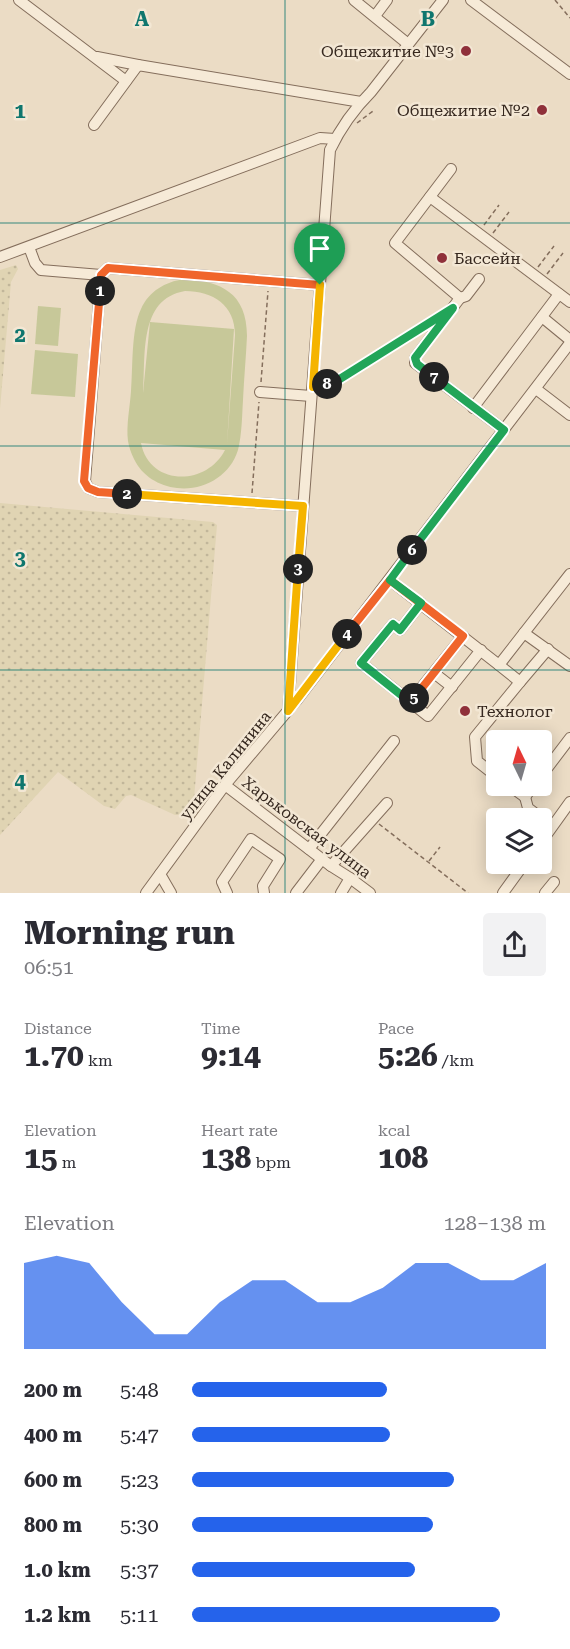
<!DOCTYPE html>
<html lang="en">
<head>
<meta charset="utf-8">
<style>
	body { margin:0; font-family:"Roboto Serif",serif; background:#f2f2f3; color:#2b2b33; height:100vh; display:flex; flex-direction:column; font-size:22px; white-space:nowrap }
	* { box-sizing:border-box; margin:0 }
	p { font-size:20px; color:#7c7c81 }
	.icon { flex:none; width:33px; height:33px; fill:none; stroke:currentColor; stroke-width:2; stroke-linecap:round; stroke-linejoin:round }
	.map { position:relative; height:893px; overflow:hidden }
	.details { display:flex; flex-direction:column; background:#fff; flex:1 }
	.details>* { flex:none }
	.needle { width:39px; rotate:355deg }
	.tools { position:absolute; left:486px; top:730px; display:grid; gap:12px }
	.tools a { display:grid; place-items:center; width:66px; height:66px; border-radius:6px; background:#fff; box-shadow:0 3px 15px #0003; font-size:30px }
	.pin { position:absolute; display:grid; place-items:center; width:51px; height:51px; color:#fff; margin:-62px -26px; border-radius:50% 50% 50% 0; rotate:-45deg; box-shadow:0 0 6px #0007 }
	.pin .icon { rotate:45deg }
	.km { position:absolute; width:30px; height:30px; margin:-15px; border-radius:50%; background:#222; color:#fff; font-size:16px; line-height:30px; text-align:center }
	.round { display:grid; place-items:center; flex:none; width:63px; height:63px; border-radius:6px; background:#f2f2f3 }
	.summary { display:flex; align-items:center; justify-content:space-between; height:102px; padding:0 24px }
	h1 { font-size:33px; font-weight:700; line-height:45px }
	.metrics { display:grid; grid-template-columns:repeat(3,1fr); gap:9px; height:102px; padding:6px 24px }
	.metrics div { display:grid; align-content:center }
	.metrics b { font-size:30px; font-weight:700 }
	.metrics small { font-size:16px; font-weight:400 }
	.metrics p { font-size:16px }
	.chart { height:168px; padding:12px 24px }
	.chart p { display:flex; justify-content:space-between }
	.chart svg { width:100%; height:108px; margin-top:6px; fill:#2563eb; opacity:.7 }
	ul { padding:0 24px; list-style:none; font-size:20px }
	li { display:grid; grid-template-columns:96px 72px 1fr; align-items:center; height:45px }
	li i { height:15px; border-radius:8px; background:#2563eb }
	.map>svg:first-child { display:block }
	.farmland { fill:url(#farmland-dots) }
	.pitch { fill:#c7c899; fill-rule:evenodd }
	.lines { fill:none; stroke-linecap:round; stroke-linejoin:round }
	.minor-casing { stroke:#846e5c; stroke-width:12 }
	.path { stroke:#846e5c; stroke-width:1.5; stroke-dasharray:4.5 3; stroke-linecap:butt }
	.minor { stroke:#f6ead7; stroke-width:10 }
	.split-1-casing { stroke:#fff; stroke-width:12 }
	.split-2-casing { stroke:#fff; stroke-width:12 }
	.split-3-casing { stroke:#fff; stroke-width:12 }
	.split-4-casing { stroke:#fff; stroke-width:12 }
	.split-5-casing { stroke:#fff; stroke-width:12 }
	.split-6-casing { stroke:#fff; stroke-width:12 }
	.split-7-casing { stroke:#fff; stroke-width:12 }
	.split-8-casing { stroke:#fff; stroke-width:12 }
	.split-9-casing { stroke:#fff; stroke-width:12 }
	.split-1 { stroke:#f0652b; stroke-width:8 }
	.split-2 { stroke:#f0652b; stroke-width:8 }
	.split-3 { stroke:#f5b400; stroke-width:8 }
	.split-4 { stroke:#f5b400; stroke-width:8 }
	.split-5 { stroke:#f0652b; stroke-width:8 }
	.split-6 { stroke:#22a559; stroke-width:8 }
	.split-7 { stroke:#22a559; stroke-width:8 }
	.split-8 { stroke:#22a559; stroke-width:8 }
	.split-9 { stroke:#f5b400; stroke-width:8 }
	.grid { fill:none; stroke:#0f766e; stroke-width:1.5; stroke-opacity:0.55 }
	.poi-dot { fill:#8f303a; stroke:#f3e7d4; stroke-width:2 }
	.labels { text-anchor:middle; stroke-width:5; stroke-linejoin:round; paint-order:stroke }
	.poi-label { font-size:16px; fill:#36281f; stroke:#f3e7d4; text-anchor:end }
	.street-label { font-size:16px; fill:#36281f; stroke:#f3e7d4 }
	.grid-label { font-size:20px; text-anchor:middle; font-weight:bold; fill:#0f766e; stroke:#f3e7d4; stroke-width:5; stroke-linejoin:round; paint-order:stroke }
</style>
</head>
<body>
<div class="map">
<svg width="570" height="893" viewBox="0 0 570 893">
	<defs>
		<pattern id="farmland-dots" width="8" height="8" patternUnits="userSpaceOnUse" patternTransform="scale(1.5)"><rect width="8" height="8" fill="#e0d4b3"/><path d="M2 2h.1M6 6h.1" fill="none" stroke="#c1b69a" stroke-width="1.8" stroke-linecap="round"/></pattern>
	</defs>
	<rect width="100%" height="100%" fill="#ebdcc5"/>
	<g class="farmland">
		<polygon points="16,265 18,269 11,282 0,409 0,270"/>
		<polygon points="0,503 213,522 217,525 194,799 187,814 175,815 131,795 126,796 115,809 104,806 58,772 0,835"/>
	</g>
	<g class="pitch">
		<path d="M184,279C221,281 247,293 247,336C246,357 244,378 243,400C242,416 242,434 238,450C230,476 204,491 177,488C159,486 142,476 134,459C131,453 129,447 128,441C126,425 130,407 131,391C133,367 131,330 141,309C149,291 165,282 184,279ZM185,291C213,291 235,305 235,335L227,444L234,329L150,322L143,393C146,356 138,299 185,291ZM141,443L225,450C206,487 149,486 141,443Z"/>
		<polygon points="38,306 61,308 58,346 35,344"/>
		<polygon points="35,350 78,354 75,397 31,394"/>
	</g>
	<g class="lines">
		<g class="minor-casing">
			<g id="minor">
				<polyline points="19,0 126,81"/>
				<polyline points="354,0 408,44"/>
				<polyline points="471,0 570,74"/>
				<polyline points="375,16 387,0"/>
				<polyline points="97,57 138,65"/>
				<polyline points="94,125 138,65 361,102"/>
				<polyline points="451,169 395,243 460,298 415,358 415,363 504,430"/>
				<polyline points="430,197 570,302"/>
				<polyline points="29,247 35,263 41,270 101,275"/>
				<polyline points="0,257 320,138 335,139"/>
				<polyline points="460,298 466,296 479,279"/>
				<polyline points="542,317 570,340"/>
				<polyline points="536,389 570,415"/>
				<polyline points="260,392 311,396"/>
				<polyline points="473,408 559,294"/>
				<polyline points="303,506 98,492 88,488 85,481 101,275 108,268 320,285"/>
				<polyline points="390,580 499,665 570,574"/>
				<polyline points="421,603 400,630 393,624 361,663 428,716 481,650"/>
				<polyline points="524,633 570,666"/>
				<polyline points="434,673 452,687"/>
				<polyline points="520,682 548,649"/>
				<polyline points="410,702 463,636"/>
				<path d="M288,711L330,150C340,129 355,108 371,92L443,0"/>
				<polyline points="542,775 570,738"/>
				<polyline points="496,776 477,761 475,737 520,682 499,665"/>
				<polyline points="225,785 331,866 350,878 370,893"/>
				<polyline points="510,786 525,797 533,786"/>
				<polyline points="525,797 528,808 552,826"/>
				<polyline points="542,841 570,802"/>
				<polyline points="309,849 394,741"/>
				<polyline points="331,866 387,803"/>
				<polyline points="160,874 171,893"/>
				<polyline points="146,893 225,785 296,701 570,343"/>
				<polyline points="227,893 222,882 251,839 280,859 263,886 264,893"/>
				<polyline points="296,893 322,859"/>
				<polyline points="341,893 350,878"/>
				<polyline points="503,893 524,864"/>
				<polyline points="545,893 554,882"/>
			</g>
		</g>
		<g class="path">
			<polyline points="555,0 570,18"/>
			<polyline points="357,123 373,111"/>
			<polyline points="484,225 499,205"/>
			<polyline points="493,233 509,212"/>
			<polyline points="538,267 554,246"/>
			<polyline points="547,274 563,253"/>
			<polyline points="261,382 268,291"/>
			<polyline points="322,385 335,382 429,323"/>
			<polyline points="252,493 259,402"/>
			<polyline points="379,824 468,893"/>
			<polyline points="429,861 440,847"/>
		</g>
		<use href="#minor" class="minor"/>
	</g>
	<g class="lines">
		<g class="split-1-casing">
			<polyline id="split-1" points="100,291 101,275 108,268 320,285"/>
		</g>
		<g class="split-2-casing">
			<polyline id="split-2" points="100,291 84,481 88,488 98,492 127,494"/>
		</g>
		<g class="split-3-casing">
			<polyline id="split-3" points="127,494 303,506 298,569"/>
		</g>
		<g class="split-4-casing">
			<polyline id="split-4" points="298,569 288,711 347,634"/>
		</g>
		<g class="split-5-casing">
			<polyline id="split-5" points="347,634 390,580 463,636 414,698"/>
		</g>
		<g class="split-6-casing">
			<polyline id="split-6" points="412,550 390,580 421,603 400,630 393,624 361,663 410,702 414,698"/>
		</g>
		<g class="split-7-casing">
			<polyline id="split-7" points="412,550 504,430 434,377"/>
		</g>
		<g class="split-8-casing">
			<polyline id="split-8" points="327,384 335,382 453,308 415,358 417,364 434,377"/>
		</g>
		<g class="split-9-casing">
			<polyline id="split-9" points="320,285 313,387 327,384"/>
		</g>
		<use href="#split-1" class="split-1"/>
		<use href="#split-2" class="split-2"/>
		<use href="#split-3" class="split-3"/>
		<use href="#split-4" class="split-4"/>
		<use href="#split-5" class="split-5"/>
		<use href="#split-6" class="split-6"/>
		<use href="#split-7" class="split-7"/>
		<use href="#split-8" class="split-8"/>
		<use href="#split-9" class="split-9"/>
	</g>
	<path class="grid" d="M285,0V893M0,223H570M0,446H570M0,670H570"/>
	<g class="poi-dot">
		<circle cx="466" cy="51" r="6"/>
		<circle cx="542" cy="110" r="6"/>
		<circle cx="442" cy="258" r="6"/>
		<circle cx="465" cy="711" r="6"/>
	</g>
	<g class="labels">
		<g class="poi-label">
			<text x="454" y="57">Общежитие №3</text>
			<text x="530" y="116">Общежитие №2</text>
			<text x="454" y="264" text-anchor="start">Бассейн</text>
			<text x="477" y="717" text-anchor="start">Технолог</text>
		</g>
		<g class="street-label">
			<text transform="translate(225 765) rotate(-51)" y="6">улица Калинина</text>
			<text transform="translate(307 827) rotate(37)" y="6">Харьковская улица</text>
		</g>
	</g>
	<g class="grid-label">
		<text x="142" y="26">A</text>
		<text x="428" y="26">B</text>
		<text x="20" y="118">1</text>
		<text x="20" y="342">2</text>
		<text x="20" y="565">3</text>
		<text x="20" y="788">4</text>
	</g>
</svg>
<div class="tools">
<a><svg class="needle" viewBox="-14 -14 28 28"><path d="M0-13l5 13h-10z" fill="#e53935"/><path d="M0 13l5-13h-10z" fill="#7c7c81"/></svg></a>
<a><svg class="icon" aria-label="layers" viewBox="0 0 24 24"><path d="M12 4l9 5-9 5-9-5zM3 14l9 5 9-5"/></svg></a>
</div>
<div class="pin" style="left:320px;top:285px;background:#1e9e55"><svg class="icon" aria-label="arrive" viewBox="0 0 24 24"><path d="M6 21V4h12l-3 4 3 4H6"/></svg></div>
<b class="km" style="left:100px;top:291px">1</b>
<b class="km" style="left:127px;top:494px">2</b>
<b class="km" style="left:298px;top:569px">3</b>
<b class="km" style="left:347px;top:634px">4</b>
<b class="km" style="left:414px;top:698px">5</b>
<b class="km" style="left:412px;top:550px">6</b>
<b class="km" style="left:434px;top:377px">7</b>
<b class="km" style="left:327px;top:384px">8</b>
</div>
<section class="details">
<div class="summary"><div><h1>Morning run</h1><p>06:51</p></div><a class="round"><svg class="icon" aria-label="share" viewBox="0 0 24 24"><path d="M12 15V3M7 8l5-5 5 5M5 13v7h14v-7"/></svg></a></div>
<div class="metrics">
<div><p>Distance</p><b>1.70<small> km</small></b></div>
<div><p>Time</p><b>9:14</b></div>
<div><p>Pace</p><b>5:26<small> /km</small></b></div>
</div>
<div class="metrics">
<div><p>Elevation</p><b>15<small> m</small></b></div>
<div><p>Heart rate</p><b>138<small> bpm</small></b></div>
<div><p>kcal</p><b>108</b></div>
</div>
<div class="chart"><p><span>Elevation</span>128–138 m</p>
<svg viewBox="0 0 160 44" preserveAspectRatio="none"><path d="M0 44V9L10 6L20 9L30 25L40 38L50 38L60 25L70 16L80 16L90 25L100 25L110 19L120 9L130 9L140 16L150 16L160 9V44z"/></svg>
</div>
<ul>
<li><b>200 m</b>5:48<i style="width:55%"></i></li>
<li><b>400 m</b>5:47<i style="width:56%"></i></li>
<li><b>600 m</b>5:23<i style="width:74%"></i></li>
<li><b>800 m</b>5:30<i style="width:68%"></i></li>
<li><b>1.0 km</b>5:37<i style="width:63%"></i></li>
<li><b>1.2 km</b>5:11<i style="width:87%"></i></li>
</ul>
</section>
</body>
</html>
